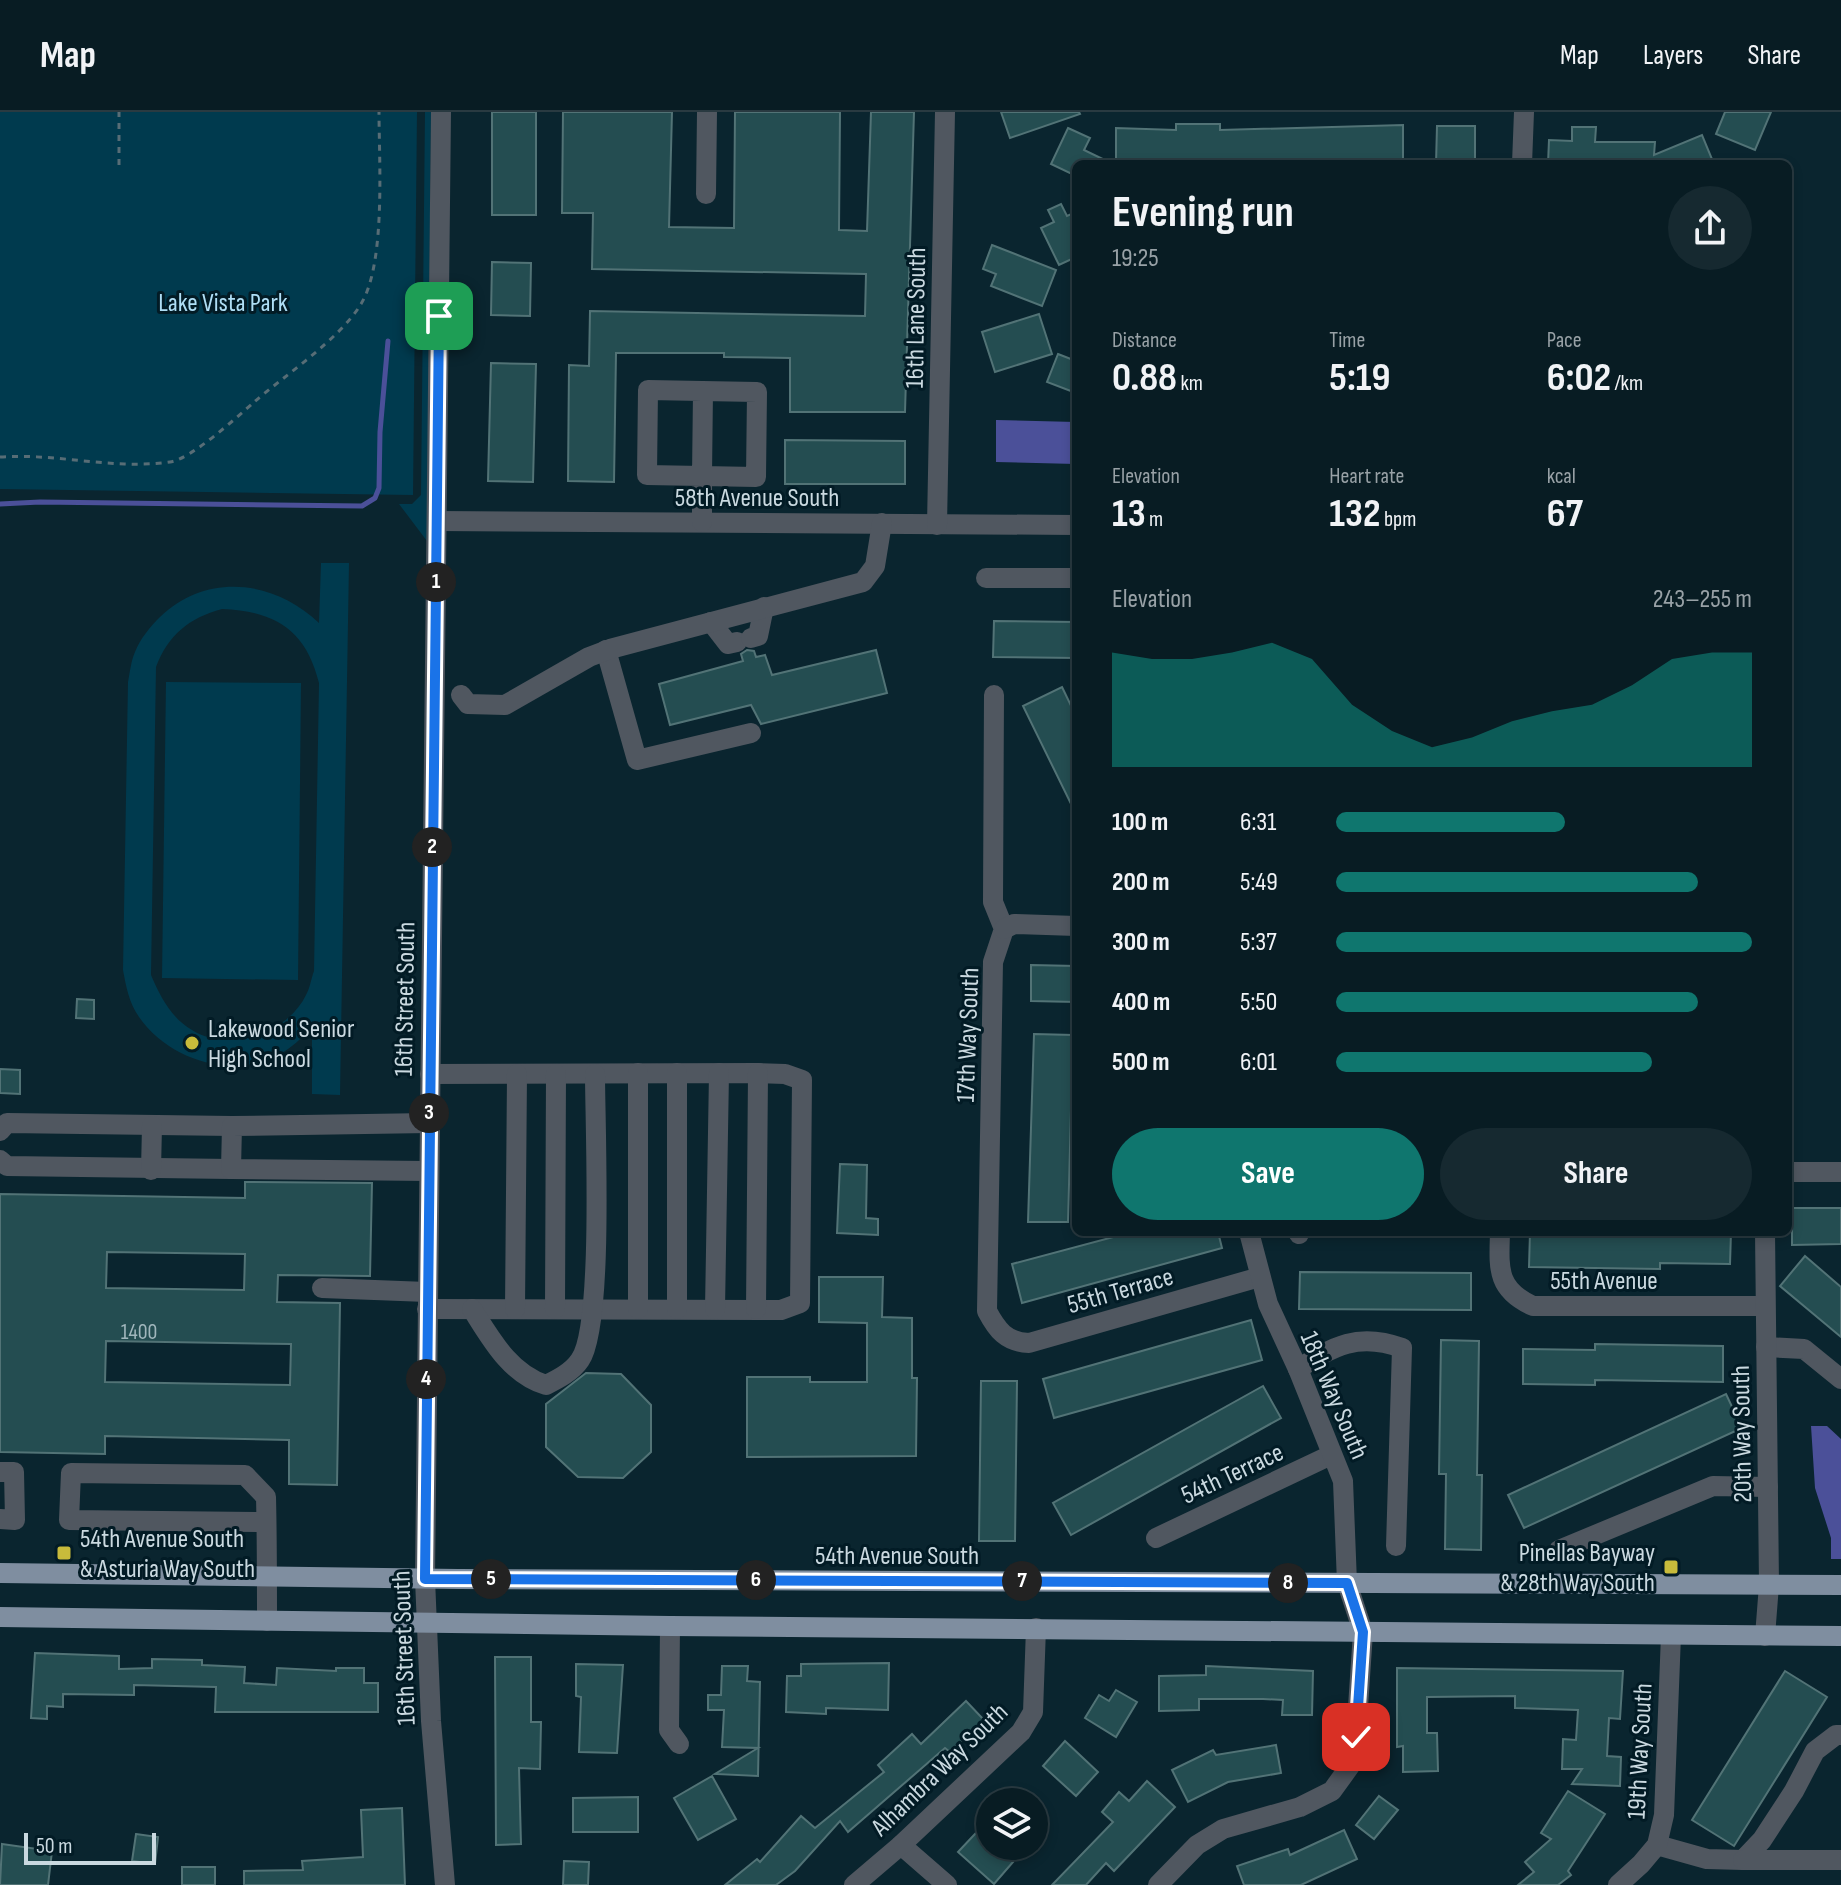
<!DOCTYPE html>
<html lang="en">
<head>
<meta charset="utf-8">
<style>
	body { margin:0; font-family:"Sofia Sans Condensed",sans-serif; background:#162930; color:#f1f3f6; height:100vh; display:flex; flex-direction:column; font-size:30px; white-space:nowrap }
	* { box-sizing:border-box; margin:0 }
	p { font-size:26px; color:#98a1a6 }
	.icon { flex:none; width:44px; height:44px; fill:none; stroke:currentColor; stroke-width:2; stroke-linecap:round; stroke-linejoin:round }
	.map { position:relative; flex:1; overflow:hidden }
	.drawer { position:absolute; left:1072px; top:48px; width:720px; height:1076px; display:flex; flex-direction:column; background:#081c23; border-radius:12px; box-shadow:0 4px 12px #0003,0 0 0 2px #293a41 }
	.drawer>* { flex:none }
	.controls { position:absolute; left:976px; top:1676px; display:grid; gap:16px }
	.controls a { display:grid; place-items:center; width:72px; height:72px; border-radius:50%; background:#081c23; box-shadow:0 4px 12px #0003,0 0 0 2px #293a41; font-size:40px }
	.scale { position:absolute; left:24px; bottom:20px; width:132px; box-sizing:border-box; padding-left:8px; border:4px solid #cad9e0; border-top:0; font-size:22px; line-height:28px; white-space:nowrap; color:#cad9e0; -webkit-text-stroke:6px #021b25; paint-order:stroke }
	.pin { position:absolute; display:grid; place-items:center; width:68px; height:68px; color:#fff; margin:-34px; border-radius:16px; box-shadow:0 4px 12px #0006 }
	.km { position:absolute; width:40px; height:40px; margin:-20px; border-radius:50%; background:#222; color:#fff; font-size:22px; line-height:40px; text-align:center }
	.round { display:grid; place-items:center; flex:none; width:84px; height:84px; border-radius:42px; background:#162930 }
	.overview { display:flex; align-items:center; justify-content:space-between; height:136px; padding:0 40px }
	h1 { font-size:44px; font-weight:700; line-height:60px }
	.figures { display:grid; grid-template-columns:repeat(3,1fr); gap:12px; height:136px; padding:8px 40px }
	.figures div { display:grid; align-content:center }
	.figures b { font-size:40px; font-weight:700 }
	.figures small { font-size:22px; font-weight:400 }
	.figures p { font-size:22px }
	.chart { height:224px; padding:16px 40px }
	.chart p { display:flex; justify-content:space-between }
	.chart svg { width:100%; height:144px; margin-top:8px; fill:#0f766e; opacity:.7 }
	.action { display:flex; gap:16px; margin-top:auto; padding:16px 40px }
	.action a { flex:1; height:92px; border-radius:48px; background:#0f766e; color:#fff; font-size:32px; font-weight:700; line-height:92px; text-align:center }
	.action a+a { background:#162930; color:#f1f3f6 }
	ul { padding:0 40px; list-style:none; font-size:26px }
	li { display:grid; grid-template-columns:128px 96px 1fr; align-items:center; height:60px }
	li i { height:20px; border-radius:10px; background:#0f766e }
	header { display:flex; align-items:center; gap:48px; box-sizing:border-box; height:112px; padding:0 40px; background:#081c23; border-bottom:2px solid #293a41 }
	header strong { font-size:38px }
	nav { display:flex; gap:44px; margin-inline-start:auto; font-size:28px }
	.map>svg:first-child { display:block }
	.green { fill:#003a4e; fill-rule:evenodd }
	.water { fill:#4b5099 }
	.lines { fill:none; stroke-linecap:round; stroke-linejoin:round }
	.stream { stroke:#4b5099; stroke-width:5 }
	.building { fill:#244d51; stroke:#527376; stroke-width:2; fill-rule:evenodd }
	.path { stroke:#576d76; stroke-width:3; stroke-dasharray:6 6; stroke-linecap:butt }
	.minor { stroke:#505760; stroke-width:20 }
	.major { stroke:#7f8ea0; stroke-width:20 }
	.route-casing { stroke:#fff; stroke-width:16 }
	.route { stroke:#1a73e8; stroke-width:10 }
	.poi-dot { fill:#c8bb3b; stroke:#021b25; stroke-width:3 }
	.labels { text-anchor:middle; stroke-width:6; stroke-linejoin:round; paint-order:stroke }
	.number-label { font-size:22px; fill:#a0b6bc }
	.park-label { font-size:26px; fill:#afdef5; stroke:#021b25 }
	.street-label { font-size:26px; fill:#cad9e0; stroke:#021b25 }
	.poi-label { font-size:26px; fill:#cad9e0; stroke:#021b25; text-anchor:start }
</style>
</head>
<body>
<header>
<strong>Map</strong>
<nav><a>Map</a><a>Layers</a><a>Share</a></nav>
</header>
<div class="map">
<svg width="1841" height="1773" viewBox="0 0 1841 1773">
	<rect width="100%" height="100%" fill="#0a252f"/>
	<g class="green">
		<polygon points="0,0 417,0 413,383 0,377"/>
		<polygon points="425,0 431,0 427,429 399,392 412,392 421,383"/>
		<path d="M321,451H349L340,983L312,982V916C301,926 292,936 278,943C230,967 169,948 139,905C129,891 126,874 123,858L128,570C130,560 131,549 135,540C140,527 150,515 160,505C207,460 274,468 319,511ZM222,497C275,499 306,518 319,571L314,859C311,867 310,876 306,883C287,922 229,941 192,918C171,906 160,884 151,863L156,555C168,523 189,506 222,497Z"/>
		<polygon points="166,570 301,571 298,868 162,866"/>
	</g>
	<g class="water">
		<polygon points="996,308 1076,310 1076,352 996,350"/>
		<polygon points="1811,1314 1827,1314 1841,1327 1841,1447 1831,1447 1831,1426 1815,1376"/>
	</g>
	<g class="lines">
		<polyline class="stream" points="0,392 40,390 362,394 375,386 379,376 380,320 388,229"/>
	</g>
	<g class="building">
		<rect x="492" y="0" width="44" height="103"/>
		<polygon points="563,0 672,0 669,115 734,116 735,0 840,0 839,118 867,119 871,0 914,0 905,300 790,300 790,246 724,245 724,241 616,241 614,370 568,369 569,253 589,254 590,199 865,204 866,162 592,157 593,101 562,101"/>
		<polygon points="1001,0 1079,0 1080,2 1010,26"/>
		<polygon points="1725,0 1771,0 1755,38 1716,22"/>
		<polygon points="1176,12 1220,12 1220,18 1403,13 1403,52 1267,52 1267,47 1116,52 1116,16 1176,18"/>
		<polygon points="1437,14 1475,14 1475,52 1436,52"/>
		<polygon points="1572,15 1596,15 1595,30 1655,30 1654,43 1702,23 1714,52 1548,52 1549,28 1572,29"/>
		<polygon points="1068,16 1090,26 1084,38 1113,52 1076,52 1076,64 1051,52"/>
		<polygon points="1061,92 1067,104 1076,100 1076,145 1059,153 1041,116 1054,110 1048,98"/>
		<polygon points="992,133 1056,158 1042,194 991,174 996,162 983,157"/>
		<polygon points="492,150 531,151 530,204 491,203"/>
		<polygon points="1039,202 1052,242 995,260 982,220"/>
		<polygon points="1058,242 1076,249 1076,281 1047,270"/>
		<polygon points="491,251 536,252 533,370 488,369"/>
		<polygon points="785,328 905,329 905,372 785,372"/>
		<polygon points="994,509 1076,510 1076,546 993,545"/>
		<polygon points="747,538 754,539 756,545 765,543 772,563 876,538 887,581 761,612 751,593 670,613 659,572 743,549 741,542"/>
		<polygon points="1062,575 1076,604 1076,702 1023,594"/>
		<polygon points="1031,853 1076,854 1076,890 1031,889"/>
		<polygon points="77,887 94,888 94,907 76,906"/>
		<polygon points="1034,922 1073,923 1068,1110 1028,1110"/>
		<polygon points="0,957 20,958 20,982 0,981"/>
		<polygon points="840,1052 867,1053 866,1106 878,1107 878,1123 837,1121"/>
		<path d="M245,1070L372,1071L370,1164L278,1163L277,1190L340,1191L337,1373L289,1372V1328L105,1324V1342L0,1340V1082L245,1086ZM107,1140L245,1142L244,1178L106,1176ZM106,1229L291,1232L290,1273L105,1270Z"/>
		<polygon points="1792,1096 1841,1096 1841,1132 1792,1133"/>
		<polygon points="1132,1120 1218,1120 1222,1136 1022,1191 1012,1152"/>
		<polygon points="1530,1120 1731,1120 1730,1152 1660,1151 1660,1157 1529,1155"/>
		<polygon points="1805,1144 1841,1175 1841,1225 1780,1174"/>
		<polygon points="1300,1160 1471,1161 1471,1198 1299,1197"/>
		<polygon points="819,1165 883,1165 882,1205 912,1206 912,1266 917,1266 916,1344 747,1345 747,1265 810,1265 810,1270 867,1270 867,1211 819,1210"/>
		<polygon points="1251,1208 1262,1248 1054,1306 1043,1267"/>
		<polygon points="1441,1228 1479,1229 1477,1363 1482,1363 1481,1438 1445,1437 1446,1362 1439,1362"/>
		<polygon points="1595,1232 1723,1234 1723,1270 1595,1268 1595,1273 1523,1272 1523,1237 1595,1238"/>
		<polygon points="586,1261 621,1262 651,1293 651,1340 623,1366 578,1365 546,1335 546,1292"/>
		<polygon points="981,1269 1017,1269 1015,1429 979,1429"/>
		<polygon points="1263,1274 1281,1306 1071,1423 1053,1391"/>
		<polygon points="1726,1282 1742,1316 1524,1416 1508,1383"/>
		<polygon points="35,1541 119,1544 119,1557 152,1556 152,1547 202,1548 202,1553 245,1555 244,1571 276,1573 277,1556 336,1559 336,1556 364,1556 364,1571 378,1571 378,1600 215,1600 216,1575 134,1573 134,1583 63,1582 63,1595 47,1594 47,1607 31,1606"/>
		<polygon points="495,1545 531,1545 531,1610 541,1610 540,1657 519,1656 521,1732 496,1733"/>
		<polygon points="889,1551 888,1598 826,1596 826,1602 786,1600 787,1564 801,1564 801,1552"/>
		<polygon points="576,1552 623,1553 617,1641 579,1640 581,1585 576,1584"/>
		<polygon points="722,1554 748,1554 747,1569 760,1570 758,1664 715,1662 758,1636 722,1635 724,1598 708,1598 708,1583 721,1583"/>
		<polygon points="1206,1554 1313,1559 1312,1603 1282,1603 1283,1588 1263,1587 1199,1587 1199,1598 1159,1599 1159,1564 1206,1563"/>
		<polygon points="1397,1556 1623,1559 1620,1607 1609,1606 1607,1644 1621,1645 1620,1674 1572,1672 1582,1657 1562,1657 1563,1627 1576,1628 1578,1598 1515,1596 1515,1584 1427,1585 1427,1621 1437,1621 1438,1659 1403,1660 1403,1634 1397,1635"/>
		<polygon points="1785,1559 1827,1585 1734,1734 1692,1708"/>
		<polygon points="1116,1578 1137,1590 1116,1625 1085,1606 1099,1583 1109,1589"/>
		<polygon points="966,1589 984,1608 950,1640 945,1636 848,1720 840,1709 795,1759 776,1773 725,1773 757,1747 760,1750 801,1704 815,1716 884,1660 878,1653 912,1622 921,1632"/>
		<polygon points="1065,1629 1098,1660 1076,1684 1043,1654"/>
		<polygon points="1276,1633 1281,1661 1228,1670 1188,1690 1172,1658 1213,1638 1216,1643"/>
		<polygon points="712,1664 736,1707 698,1728 674,1686"/>
		<polygon points="1147,1669 1175,1695 1114,1759 1106,1751 1086,1773 1052,1773 1113,1710 1102,1700 1119,1680 1129,1689"/>
		<polygon points="1568,1679 1605,1702 1568,1759 1571,1763 1558,1773 1518,1773 1534,1760 1525,1750 1551,1727 1541,1721"/>
		<polygon points="1379,1684 1398,1698 1374,1727 1356,1713"/>
		<polygon points="638,1685 638,1720 573,1720 573,1686"/>
		<polygon points="402,1696 405,1773 244,1773 244,1759 303,1758 302,1749 363,1745 361,1698"/>
		<polygon points="990,1706 990,1734 995,1734 1013,1750 994,1772 958,1740"/>
		<polygon points="1344,1718 1357,1747 1301,1773 1244,1773 1237,1754 1288,1737 1290,1743"/>
		<polygon points="136,1722 158,1725 155,1752 132,1749"/>
		<polygon points="2,1732 52,1739 48,1773 0,1773"/>
		<polygon points="564,1749 589,1750 588,1773 563,1773"/>
		<rect x="182" y="1755" width="33" height="18"/>
	</g>
	<g class="lines">
		<g class="path">
			<polyline points="119,53 119,0"/>
			<path d="M0,345C57,341 113,358 170,350C191,347 236,306 253,291C285,263 340,227 361,192C386,151 379,49 379,0"/>
		</g>
		<g class="minor">
			<polyline points="441,0 425,1467 431,1609 445,1773"/>
			<polyline points="1522,52 1524,0"/>
			<polyline points="706,82 707,0"/>
			<polyline points="437,409 1076,413"/>
			<polyline points="702,410 702,364 647,363 648,278 757,280 756,365 702,364 703,279"/>
			<polyline points="937,413 945,0"/>
			<polyline points="986,466 1076,466"/>
			<polyline points="711,510 728,532 737,530"/>
			<polyline points="751,526 758,524 764,495"/>
			<polyline points="606,538 637,648 751,621"/>
			<polyline points="461,583 468,592 505,593 589,545 610,537 863,470 875,454 882,411"/>
			<path d="M994,583L993,790L1004,817L993,850L987,1199C997,1218 1006,1230 1029,1231L1260,1165"/>
			<polyline points="1004,817 1014,812 1076,814"/>
			<polyline points="0,1019 7,1011 232,1014"/>
			<polyline points="0,1048 7,1054 231,1057"/>
			<polyline points="151,1058 152,1014"/>
			<polyline points="428,1059 231,1057 232,1014 429,1011"/>
			<polyline points="1788,1060 1841,1060"/>
			<polyline points="1298,1120 1299,1122"/>
			<path d="M1500,1120C1499,1156 1496,1177 1533,1194H1764"/>
			<polyline points="322,1176 427,1180"/>
			<polyline points="427,1197 781,1198 800,1191 802,968 785,962 758,961 430,962"/>
			<path d="M472,1197C491,1227 510,1262 546,1273C558,1267 572,1260 580,1248C604,1214 595,1014 595,962"/>
			<polyline points="515,1197 517,962"/>
			<polyline points="555,1197 556,962"/>
			<polyline points="638,1197 638,961"/>
			<polyline points="677,1197 677,961"/>
			<polyline points="715,1197 719,961"/>
			<polyline points="756,1197 758,961"/>
			<polyline points="1766,1235 1804,1237 1841,1267"/>
			<path d="M1298,1257C1334,1234 1358,1220 1402,1236L1396,1434"/>
			<polyline points="0,1360 14,1360 15,1408 0,1407"/>
			<path d="M266,1410L69,1408L71,1361L245,1363L266,1385C267,1426 267,1468 267,1509"/>
			<polyline points="1156,1426 1331,1343"/>
			<polyline points="1559,1438 1713,1374 1768,1375"/>
			<polyline points="670,1514 669,1618 679,1632"/>
			<polyline points="1765,1524 1769,1473 1765,1120"/>
			<polyline points="901,1733 947,1773"/>
			<polyline points="1657,1733 1707,1747 1743,1748 1762,1728 1794,1679 1815,1639 1836,1623 1841,1623"/>
			<polyline points="1743,1748 1841,1748"/>
			<polyline points="854,1773 901,1733 1021,1620 1033,1600 1036,1516"/>
			<polyline points="1158,1773 1197,1733 1223,1717 1300,1695 1332,1679 1350,1654 1356,1625 1363,1520 1347,1471 1343,1369 1298,1257 1268,1192 1249,1120"/>
			<polyline points="1618,1773 1641,1752 1657,1733 1664,1703 1671,1523"/>
		</g>
		<g class="major">
			<polyline points="0,1461 458,1467 1841,1473"/>
			<polyline points="0,1505 670,1514 1841,1524"/>
		</g>
	</g>
	<g class="lines">
		<g class="route-casing">
			<polyline id="route" points="439,204 425,1467 1347,1471 1363,1520 1356,1625"/>
		</g>
		<use href="#route" class="route"/>
	</g>
	<g class="poi-dot">
		<circle cx="192" cy="931" r="8"/>
		<rect x="56" y="1433" width="16" height="16" rx="4"/>
		<rect x="1663" y="1447" width="16" height="16" rx="4"/>
	</g>
	<g class="labels">
		<g class="number-label">
			<text x="139" y="1227">1400</text>
		</g>
		<g class="park-label">
			<text x="223" y="199">Lake Vista Park</text>
		</g>
		<g class="street-label">
			<text transform="translate(915 206) rotate(-89)" y="9">16th Lane South</text>
			<text x="757" y="394">58th Avenue South</text>
			<text transform="translate(404 887) rotate(-89)" y="9">16th Street South</text>
			<text transform="translate(967 923) rotate(-88)" y="9">17th Way South</text>
			<text x="1604" y="1177">55th Avenue</text>
			<text transform="translate(1120 1178) rotate(-16)" y="9">55th Terrace</text>
			<text transform="translate(1335 1283) rotate(67)" y="9">18th Way South</text>
			<text transform="translate(1741 1322) rotate(-91)" y="9">20th Way South</text>
			<text transform="translate(1232 1361) rotate(-25)" y="9">54th Terrace</text>
			<text x="897" y="1452">54th Avenue South</text>
			<text transform="translate(403 1536) rotate(-92)" y="9">16th Street South</text>
			<text transform="translate(1639 1639) rotate(-87)" y="9">19th Way South</text>
			<text transform="translate(939 1657) rotate(-44)" y="9">Alhambra Way South</text>
		</g>
		<g class="poi-label">
			<text x="208" y="925">Lakewood Senior<tspan x="208" dy="30">High School</tspan></text>
			<text x="80" y="1435">54th Avenue South<tspan x="80" dy="30">&amp; Asturia Way South</tspan></text>
			<text x="1655" y="1449" text-anchor="end">Pinellas Bayway<tspan x="1655" dy="30">&amp; 28th Way South</tspan></text>
		</g>
	</g>
</svg>
<div class="controls">
<a><svg class="icon" aria-label="layers" viewBox="0 0 24 24"><path d="M12 4l9 5-9 5-9-5zM3 14l9 5 9-5"/></svg></a>
</div>
<div class="scale">50 m</div>
<div class="pin" style="left:439px;top:204px;background:#1e9e55"><svg class="icon" aria-label="arrive" viewBox="0 0 24 24"><path d="M6 21V4h12l-3 4 3 4H6"/></svg></div>
<div class="pin" style="left:1356px;top:1625px;background:#d93025"><svg class="icon" aria-label="check" viewBox="0 0 24 24"><path d="M5 12l5 5 9-10"/></svg></div>
<b class="km" style="left:436px;top:470px">1</b>
<b class="km" style="left:432px;top:735px">2</b>
<b class="km" style="left:429px;top:1001px">3</b>
<b class="km" style="left:426px;top:1267px">4</b>
<b class="km" style="left:491px;top:1467px">5</b>
<b class="km" style="left:756px;top:1468px">6</b>
<b class="km" style="left:1022px;top:1469px">7</b>
<b class="km" style="left:1288px;top:1471px">8</b>
<section class="drawer">
<div class="overview"><div><h1>Evening run</h1><p>19:25</p></div><a class="round"><svg class="icon" aria-label="share" viewBox="0 0 24 24"><path d="M12 15V3M7 8l5-5 5 5M5 13v7h14v-7"/></svg></a></div>
<div class="figures">
<div><p>Distance</p><b>0.88<small> km</small></b></div>
<div><p>Time</p><b>5:19</b></div>
<div><p>Pace</p><b>6:02<small> /km</small></b></div>
</div>
<div class="figures">
<div><p>Elevation</p><b>13<small> m</small></b></div>
<div><p>Heart rate</p><b>132<small> bpm</small></b></div>
<div><p>kcal</p><b>67</b></div>
</div>
<div class="chart"><p><span>Elevation</span>243–255 m</p>
<svg viewBox="0 0 160 44" preserveAspectRatio="none"><path d="M0 44V9L10 11L20 11L30 9L40 6L50 11L60 25L70 33L80 38L90 35L100 30L110 27L120 25L130 19L140 11L150 9L160 9V44z"/></svg>
</div>
<ul>
<li><b>100 m</b>6:31<i style="width:55%"></i></li>
<li><b>200 m</b>5:49<i style="width:87%"></i></li>
<li><b>300 m</b>5:37<i style="width:100%"></i></li>
<li><b>400 m</b>5:50<i style="width:87%"></i></li>
<li><b>500 m</b>6:01<i style="width:76%"></i></li>
</ul>
<div class="action"><a>Save</a><a>Share</a></div>
</section>
</div>
</body>
</html>
